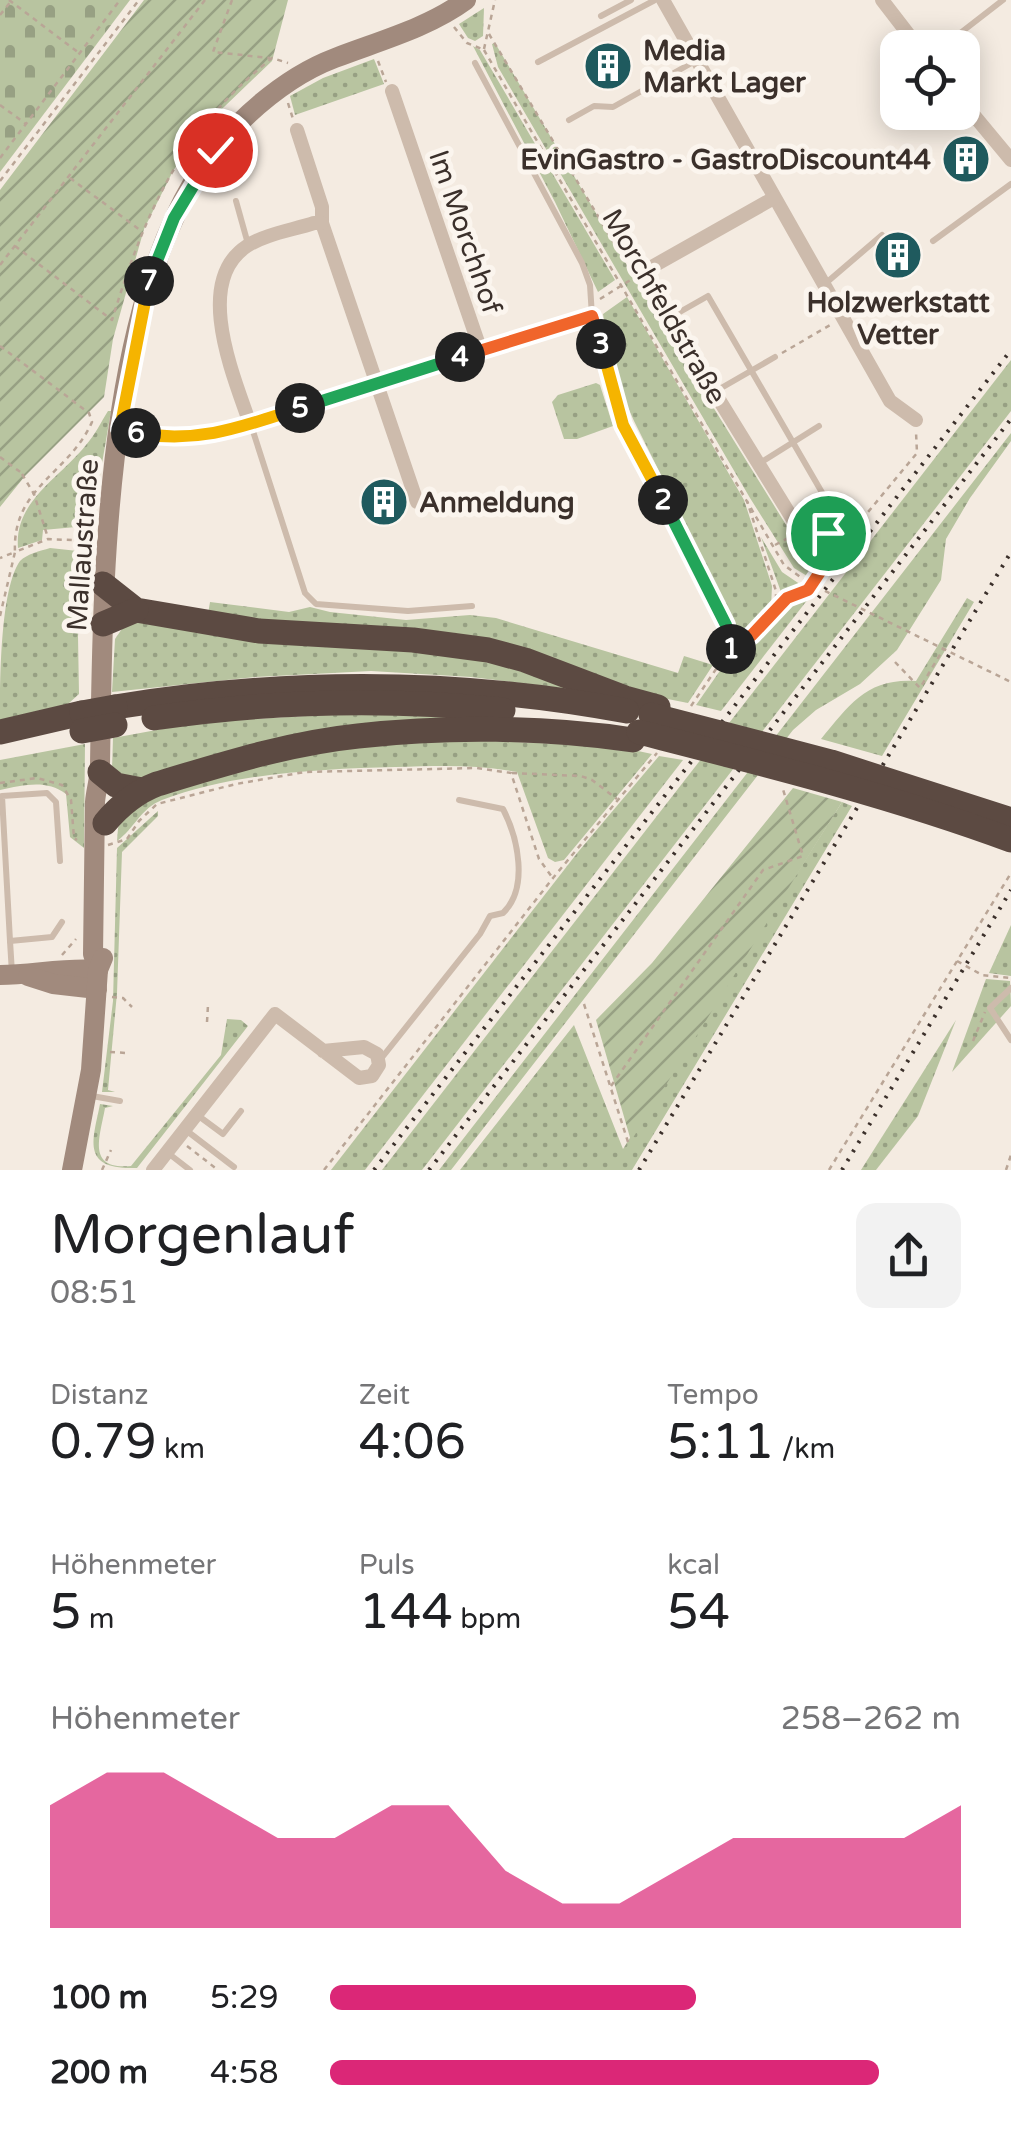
<!DOCTYPE html>
<html lang="de">
<head>
<meta charset="utf-8">
<style>
	body { margin:0; font-family:"Varela Round",sans-serif; background:#f2f2f2; color:#202124; height:100vh; display:flex; flex-direction:column; font-size:38px; white-space:nowrap }
	* { box-sizing:border-box; margin:0 }
	p { font-size:32px; color:#757577 }
	.icon { flex:none; width:55px; height:55px; fill:none; stroke:currentColor; stroke-width:2; stroke-linecap:round; stroke-linejoin:round }
	.map { position:relative; height:1170px; overflow:hidden }
	.sheet { display:flex; flex-direction:column; background:#fff; flex:1 }
	.sheet>* { flex:none }
	.tools { position:absolute; left:880px; top:30px; display:grid; gap:20px }
	.tools a { display:grid; place-items:center; width:100px; height:100px; border-radius:20px; background:#fff; box-shadow:0 5px 25px #0003; font-size:50px }
	.pin { position:absolute; display:grid; place-items:center; width:85px; height:85px; color:#fff; margin:-42px; border:5px solid #fff; border-radius:50%; box-shadow:0 2px 10px #0007 }
	.km { position:absolute; width:50px; height:50px; margin:-25px; border-radius:50%; background:#222; color:#fff; font-size:28px; line-height:50px; text-align:center }
	.round { display:grid; place-items:center; flex:none; width:105px; height:105px; border-radius:20px; background:#f2f2f2 }
	.head { display:flex; align-items:center; justify-content:space-between; height:170px; padding:0 50px }
	h1 { font-size:55px; font-weight:600; line-height:75px }
	.metrics { display:grid; grid-template-columns:repeat(3,1fr); gap:15px; height:170px; padding:10px 50px }
	.metrics div { display:grid; align-content:center }
	.metrics b { font-size:50px; font-weight:600 }
	.metrics small { font-size:28px; font-weight:400 }
	.metrics p { font-size:28px }
	.chart { height:280px; padding:20px 50px }
	.chart p { display:flex; justify-content:space-between }
	.chart svg { width:100%; height:180px; margin-top:10px; fill:#db2777; opacity:.7 }
	ul { padding:0 50px; list-style:none; font-size:32px }
	li { display:grid; grid-template-columns:160px 120px 1fr; align-items:center; height:75px }
	li i { height:25px; border-radius:12px; background:#db2777 }
	.map>svg:first-child { display:block }
	.grass { fill:url(#grass-dots) }
	.cemetery { fill:url(#cemetery-stones) }
	.garden { fill:url(#garden-furrows) }
	.lines { fill:none; stroke-linecap:round; stroke-linejoin:round }
	.path { stroke:#b9a596; stroke-width:2.5; stroke-dasharray:5 5; stroke-linecap:butt }
	.lane { stroke:#cdbbac; stroke-width:6 }
	.street { stroke:#cdbbac; stroke-width:14 }
	.secondary { stroke:#a18a7d; stroke-width:20 }
	.highway { stroke:#5c4a42; stroke-width:25 }
	.rail { stroke:#3b302b; stroke-width:4; stroke-dasharray:2.5 8; stroke-linecap:butt }
	.path-bridge { stroke:#b9a596; stroke-width:2.5; stroke-dasharray:5 5; stroke-linecap:butt }
	.highway-bridge { stroke:#5c4a42; stroke-width:25 }
	.split-1-casing { stroke:#fff; stroke-width:20 }
	.split-2-casing { stroke:#fff; stroke-width:20 }
	.split-3-casing { stroke:#fff; stroke-width:20 }
	.split-4-casing { stroke:#fff; stroke-width:20 }
	.split-5-casing { stroke:#fff; stroke-width:20 }
	.split-6-casing { stroke:#fff; stroke-width:20 }
	.split-7-casing { stroke:#fff; stroke-width:20 }
	.split-8-casing { stroke:#fff; stroke-width:20 }
	.split-1 { stroke:#f0652b; stroke-width:12 }
	.split-2 { stroke:#22a559; stroke-width:12 }
	.split-3 { stroke:#f5b400; stroke-width:12 }
	.split-4 { stroke:#f0652b; stroke-width:12 }
	.split-5 { stroke:#22a559; stroke-width:12 }
	.split-6 { stroke:#f5b400; stroke-width:12 }
	.split-7 { stroke:#f5b400; stroke-width:12 }
	.split-8 { stroke:#22a559; stroke-width:12 }
	.labels { text-anchor:middle; stroke-width:10; stroke-linejoin:round; paint-order:stroke }
	.poi-label { font-size:28px; font-weight:bold; fill:#3b302b; stroke:#fbf5ee; text-anchor:start }
	.street-label { font-size:28px; fill:#3b302b; stroke:#fbf5ee }
</style>
</head>
<body>
<div class="map">
<svg width="1011" height="1170" viewBox="0 0 1011 1170">
	<defs>
		<pattern id="grass-dots" width="8" height="8" patternUnits="userSpaceOnUse" patternTransform="scale(2.5)"><rect width="8" height="8" fill="#b8c4a0"/><path d="M2 2h.1M6 6h.1" fill="none" stroke="#97a083" stroke-width="1.8" stroke-linecap="round"/></pattern>
		<pattern id="cemetery-stones" width="16" height="16" patternUnits="userSpaceOnUse" patternTransform="scale(2.5)"><rect width="16" height="16" fill="#b8c4a0"/><path d="M2 7V4a2 2 0 0 1 4 0v3zM10 15v-3a2 2 0 0 1 4 0v3z" fill="#97a083"/></pattern>
		<pattern id="garden-furrows" width="10" height="10" patternUnits="userSpaceOnUse" patternTransform="scale(2.5)"><rect width="10" height="10" fill="#b8c4a0"/><path d="M-1 1l2-2M0 10L10 0M9 11l2-2" fill="none" stroke="#97a083"/></pattern>
	</defs>
	<rect width="100%" height="100%" fill="#f4ebe1"/>
	<g class="grass">
		<polygon points="484,8 483,36 475,41 468,38 459,24"/>
		<polygon points="495,43 666,331 801,549 821,564 812,579 794,568 750,498 498,67 492,44"/>
		<polygon points="473,46 480,50 615,280 598,292 555,202"/>
		<polygon points="374,59 384,84 295,115 290,96 323,78"/>
		<polygon points="627,297 744,500 772,586 771,608 760,623 732,642 732,626 706,565 634,421 612,371 603,314"/>
		<polygon points="1011,360 1011,411 422,1170 382,1170"/>
		<polygon points="596,383 600,385 613,426 577,439 564,439 552,402 558,395"/>
		<path d="M108,411H111L91,528L87,526L43,530L42,540L18,548C14,501 60,478 86,445C95,435 101,422 108,411Z"/>
		<polygon points="1011,433 1011,441 970,498 946,539 941,580 897,650 860,684 816,710 793,730 451,1170 439,1170"/>
		<polygon points="761,537 782,572 807,589 792,595 781,592"/>
		<path d="M50,548L87,552L78,636L79,694L68,704L0,720C0,683 0,589 20,561C27,554 40,551 50,548Z"/>
		<polygon points="809,592 812,594 721,711 696,705 731,655 778,612"/>
		<path d="M967,598L974,602L882,756L821,739C850,704 867,678 916,681Z"/>
		<polygon points="210,602 289,612 310,607 330,612 406,620 470,615 496,618 678,673 684,656 713,665 688,703 637,693 558,664 208,614"/>
		<polygon points="128,620 449,649 585,691 471,677 371,671 255,677 112,692 115,639"/>
		<polygon points="357,713 458,716 468,727 138,782 112,769 113,738 200,722"/>
		<path d="M418,738L615,746L652,754L564,860L555,862L548,858L517,772C476,764 437,766 395,767C320,769 233,773 162,800C141,808 134,829 117,841L118,828L128,807L241,765Z"/>
		<path d="M85,744L84,848L70,837L66,794C46,779 24,785 0,790V760Z"/>
		<polygon points="659,756 683,760 365,1170 331,1170 578,852"/>
		<polygon points="842,802 852,806 632,1170 460,1170 574,1025 623,1149"/>
		<polygon points="158,811 158,816 122,852 117,993 108,1090 115,1092 102,1092 113,1001 117,848"/>
		<polygon points="1011,925 1011,976 989,973"/>
		<polygon points="986,979 1010,981 1011,1006 952,1072"/>
		<path d="M227,1019L241,1020L248,1026L137,1168C80,1170 93,1140 100,1104L113,1106L105,1108C100,1137 86,1170 131,1166L221,1055Z"/>
		<polygon points="956,1020 918,1116 876,1170 861,1170"/>
	</g>
	<polygon class="cemetery" points="0,0 130,0 0,172"/>
	<g class="garden">
		<polygon points="144,0 288,0 272,61 200,130 173,171 144,229 113,339 104,397 25,476 0,507 0,190"/>
		<polygon points="793,788 842,802 631,1141 596,1020 652,963"/>
	</g>
	<g class="lines">
		<g class="path">
			<polyline points="9,0 79,53"/>
			<polyline points="232,0 213,52 270,58"/>
			<polyline points="0,15 12,0"/>
			<polyline points="454,27 467,43 482,49"/>
			<polyline points="489,34 629,268"/>
			<polyline points="484,49 495,0"/>
			<polyline points="484,50 784,565 807,582"/>
			<polyline points="378,61 386,82"/>
			<polyline points="288,103 293,119"/>
			<polyline points="0,105 26,124"/>
			<polyline points="0,158 120,0"/>
			<polyline points="70,178 140,230"/>
			<polyline points="0,181 139,0"/>
			<path d="M15,246L112,320C146,210 180,132 272,58L288,63"/>
			<polyline points="0,265 205,0"/>
			<polyline points="600,299 632,279"/>
			<path d="M0,346L89,413L92,422C69,474 12,487 15,552L0,558"/>
			<polyline points="782,353 832,324"/>
			<polyline points="632,439 725,625 729,649"/>
			<polyline points="0,457 23,474"/>
			<polyline points="22,474 34,494 48,538"/>
			<polyline points="849,535 917,453 916,432"/>
			<polyline points="775,545 790,537"/>
			<path d="M777,607C798,589 805,597 823,569"/>
			<polyline points="0,616 15,552 48,539 91,541"/>
			<polyline points="895,662 920,688 944,648"/>
			<polyline points="691,706 729,650 752,635 776,608 776,591 747,501"/>
			<polyline points="512,773 581,776 592,780 617,799"/>
			<polyline points="0,783 37,778 62,785 71,800 74,838 77,840"/>
			<polyline points="108,845 127,839 139,821 157,804 236,784 305,772 477,768 511,773 539,859 552,877"/>
			<polyline points="62,955 76,939"/>
			<polyline points="957,961 982,975 1010,978"/>
			<polyline points="112,997 123,998 132,1007"/>
			<polyline points="584,1004 628,1142"/>
			<polyline points="207,1022 208,1005"/>
			<polyline points="973,1041 985,1012"/>
			<polyline points="110,1052 127,1053"/>
			<polyline points="611,1086 763,870 803,856 782,786"/>
			<polyline points="187,1146 218,1170"/>
			<polyline points="102,1170 111,1150"/>
			<polyline points="324,1170 553,878 657,753"/>
			<polyline points="829,1170 1011,873"/>
			<polyline points="1006,1170 1011,1155"/>
		</g>
		<g class="lane">
			<polyline points="601,16 631,0"/>
			<polyline points="941,48 1003,0"/>
			<polyline points="538,62 655,0"/>
			<polyline points="475,63 582,263 590,285 592,316 623,425 628,431"/>
			<polyline points="569,120 594,106 613,107 697,60"/>
			<polyline points="236,201 248,244"/>
			<polyline points="933,241 1011,184"/>
			<polyline points="826,283 882,235"/>
			<polyline points="671,317 708,296 831,508 819,515 821,531"/>
			<polyline points="716,391 775,357"/>
			<polyline points="251,425 305,593 316,604 408,611 472,606"/>
			<polyline points="760,463 819,426"/>
			<polyline points="10,941 2,796 47,793 56,802 60,861"/>
			<polyline points="12,973 10,941 52,937 62,922"/>
			<polyline points="1011,988 990,1008 1011,1040"/>
			<path d="M380,1060L480,934L490,916L503,913C529,888 518,838 503,809L459,800"/>
			<polyline points="92,1096 120,1101"/>
			<polyline points="196,1114 223,1134 241,1111"/>
			<polyline points="187,1131 234,1167"/>
			<polyline points="168,1153 190,1170"/>
		</g>
		<g class="street">
			<polyline points="663,0 890,401 916,420"/>
			<polyline points="882,0 919,48"/>
			<polyline points="392,91 481,351"/>
			<polyline points="962,101 1011,160"/>
			<polyline points="297,130 322,207 322,223 417,502"/>
			<polyline points="774,198 641,273 800,531 815,553 821,557 834,553 836,542 828,533 800,531"/>
			<path d="M250,424C235,379 192,282 247,246C265,234 293,230 314,223H322"/>
			<path d="M120,429C154,438 188,440 222,433L592,316"/>
			<polyline points="153,1170 275,1014 359,1078 372,1076 379,1065 377,1054 364,1047 323,1051"/>
		</g>
		<g class="secondary">
			<path d="M98,970L93,954C94,903 94,853 95,802C96,790 100,778 100,765C103,584 101,261 236,126C264,98 298,72 335,58C379,41 428,28 466,0"/>
			<path d="M0,975C33,975 64,967 98,970"/>
			<polyline points="28,976 53,984 97,989"/>
			<polyline points="72,1170 91,1070 98,970 103,958"/>
		</g>
		<g class="highway">
			<polyline points="103,584 136,610 259,631 413,640 488,650 525,660 625,698 658,707"/>
			<polyline points="103,624 136,610"/>
			<path d="M115,707C286,679 456,679 627,711"/>
			<path d="M154,718C270,701 387,698 503,710"/>
			<polyline points="0,732 82,713"/>
			<polyline points="100,772 116,785 142,790"/>
			<path d="M105,823C120,805 136,792 157,784C223,764 290,743 358,736C447,726 545,727 633,740"/>
		</g>
		<g class="rail">
			<polyline points="374,1170 1011,350"/>
			<polyline points="429,1170 1011,419"/>
			<polyline points="639,1170 1011,552"/>
			<polyline points="842,1170 1011,890"/>
		</g>
		<polyline class="path-bridge" points="807,582 1011,682"/>
		<g class="highway-bridge">
			<polyline points="82,713 115,707"/>
			<polyline points="651,715 831,762 1011,820"/>
			<polyline points="82,731 115,725"/>
			<path d="M639,732C764,764 889,795 1011,840"/>
		</g>
	</g>
	<g class="lines">
		<g class="split-1-casing">
			<polyline id="split-1" points="731,649 752,635 787,598 808,590 836,548 836,542 828,533"/>
		</g>
		<g class="split-2-casing">
			<polyline id="split-2" points="663,500 726,625 731,649"/>
		</g>
		<g class="split-3-casing">
			<polyline id="split-3" points="601,344 623,425 663,500"/>
		</g>
		<g class="split-4-casing">
			<polyline id="split-4" points="460,357 592,316 601,344"/>
		</g>
		<g class="split-5-casing">
			<polyline id="split-5" points="300,408 460,357"/>
		</g>
		<g class="split-6-casing">
			<path id="split-6" d="M136,433C198,444 242,427 300,408"/>
		</g>
		<g class="split-7-casing">
			<polyline id="split-7" points="136,433 120,429 149,281"/>
		</g>
		<g class="split-8-casing">
			<polyline id="split-8" points="149,281 174,218 215,150"/>
		</g>
		<use href="#split-1" class="split-1"/>
		<use href="#split-2" class="split-2"/>
		<use href="#split-3" class="split-3"/>
		<use href="#split-4" class="split-4"/>
		<use href="#split-5" class="split-5"/>
		<use href="#split-6" class="split-6"/>
		<use href="#split-7" class="split-7"/>
		<use href="#split-8" class="split-8"/>
	</g>
	<defs>
		<g id="building-disc" transform="scale(2.5)"><circle r="9.5" fill="#1f5a5e" stroke="#fbf5ee"/><path d="M-4-6H4V6H1V3H-1V6H-4ZM-2.5-4.3h1.7v1.8h-1.7ZM.8-4.3h1.7v1.8H.8ZM-2.5-1h1.7V.8h-1.7ZM.8-1h1.7V.8H.8Z" fill="#fff"/></g>
	</defs>
	<g fill-rule="evenodd">
		<use href="#building-disc" x="608" y="66"/>
		<use href="#building-disc" x="966" y="159"/>
		<use href="#building-disc" x="898" y="255"/>
		<use href="#building-disc" x="384" y="502"/>
	</g>
	<g class="labels">
		<g class="poi-label">
			<text x="643" y="60">Media<tspan x="643" dy="32">Markt Lager</tspan></text>
			<text x="931" y="169" text-anchor="end">EvinGastro - GastroDiscount44</text>
			<text x="898" y="312" text-anchor="middle">Holzwerkstatt<tspan x="898" dy="32">Vetter</tspan></text>
			<text x="419" y="512">Anmeldung</text>
		</g>
		<g class="street-label">
			<text transform="translate(466 232) rotate(71)" y="10">Im Morchhof</text>
			<text transform="translate(665 306) rotate(60)" y="10">Morchfeldstraße</text>
			<text transform="translate(82 545) rotate(-86)" y="10">Mallaustraße</text>
		</g>
	</g>
</svg>
<div class="tools">
<a><svg class="icon" aria-label="locate" viewBox="0 0 24 24"><circle cx="12" cy="12" r="6"/><path d="M12 2v4M12 18v4M2 12h4M18 12h4"/></svg></a>
</div>
<div class="pin" style="left:828px;top:533px;background:#1e9e55"><svg class="icon" aria-label="arrive" viewBox="0 0 24 24"><path d="M6 21V4h12l-3 4 3 4H6"/></svg></div>
<div class="pin" style="left:215px;top:150px;background:#d93025"><svg class="icon" aria-label="check" viewBox="0 0 24 24"><path d="M5 12l5 5 9-10"/></svg></div>
<b class="km" style="left:731px;top:649px">1</b>
<b class="km" style="left:663px;top:500px">2</b>
<b class="km" style="left:601px;top:344px">3</b>
<b class="km" style="left:460px;top:357px">4</b>
<b class="km" style="left:300px;top:408px">5</b>
<b class="km" style="left:136px;top:433px">6</b>
<b class="km" style="left:149px;top:281px">7</b>
</div>
<section class="sheet">
<div class="head"><div><h1>Morgenlauf</h1><p>08:51</p></div><a class="round"><svg class="icon" aria-label="share" viewBox="0 0 24 24"><path d="M12 15V3M7 8l5-5 5 5M5 13v7h14v-7"/></svg></a></div>
<div class="metrics">
<div><p>Distanz</p><b>0.79<small> km</small></b></div>
<div><p>Zeit</p><b>4:06</b></div>
<div><p>Tempo</p><b>5:11<small> /km</small></b></div>
</div>
<div class="metrics">
<div><p>Höhenmeter</p><b>5<small> m</small></b></div>
<div><p>Puls</p><b>144<small> bpm</small></b></div>
<div><p>kcal</p><b>54</b></div>
</div>
<div class="chart"><p><span>Höhenmeter</span>258–262 m</p>
<svg viewBox="0 0 160 44" preserveAspectRatio="none"><path d="M0 44V14L10 6L20 6L30 14L40 22L50 22L60 14L70 14L80 30L90 38L100 38L110 30L120 22L130 22L140 22L150 22L160 14V44z"/></svg>
</div>
<ul>
<li><b>100 m</b>5:29<i style="width:58%"></i></li>
<li><b>200 m</b>4:58<i style="width:87%"></i></li>
</ul>
</section>
</body>
</html>
